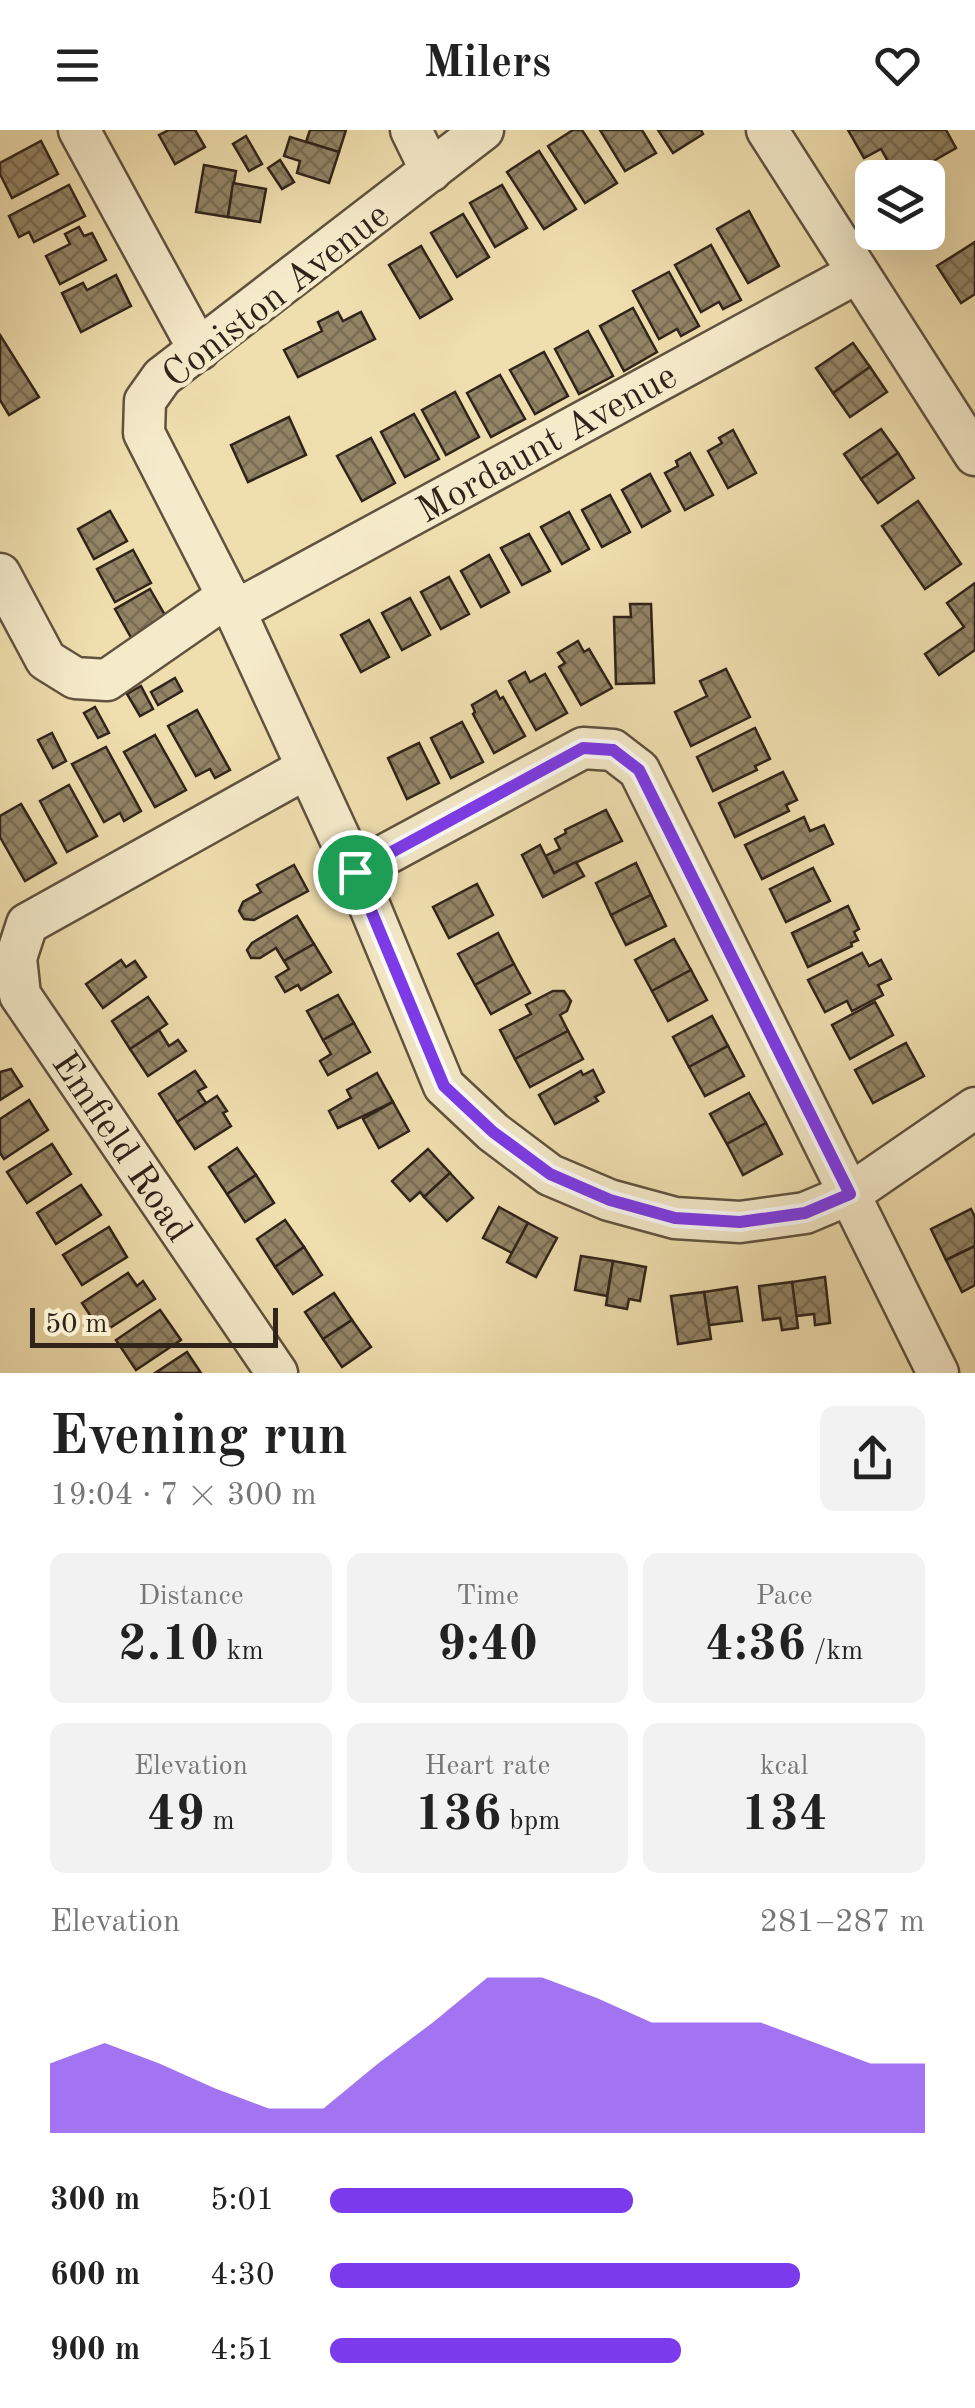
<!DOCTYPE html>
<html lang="en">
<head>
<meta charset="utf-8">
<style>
	body { margin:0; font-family:"Old Standard TT",serif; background:#f2f2f2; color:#222; height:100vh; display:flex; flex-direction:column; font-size:38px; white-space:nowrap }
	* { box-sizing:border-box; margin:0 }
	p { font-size:32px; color:#767676 }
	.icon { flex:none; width:55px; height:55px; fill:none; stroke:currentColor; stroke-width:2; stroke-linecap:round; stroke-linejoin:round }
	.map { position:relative; height:1243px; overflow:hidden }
	.drawer { display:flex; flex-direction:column; background:#fff; flex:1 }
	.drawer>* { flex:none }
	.controls { position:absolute; left:855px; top:30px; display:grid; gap:20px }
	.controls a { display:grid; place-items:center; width:90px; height:90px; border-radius:15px; background:#fff; box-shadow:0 10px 40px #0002; font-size:50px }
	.scale { position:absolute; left:30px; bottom:25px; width:248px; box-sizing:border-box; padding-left:10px; border:5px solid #302319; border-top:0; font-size:28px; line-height:35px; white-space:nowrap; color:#302319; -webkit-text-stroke:8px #f5eaca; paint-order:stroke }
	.pin { position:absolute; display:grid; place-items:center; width:85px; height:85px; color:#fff; margin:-42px; border:5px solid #fff; border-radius:50%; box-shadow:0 2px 10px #0007 }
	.round { display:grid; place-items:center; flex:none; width:105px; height:105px; border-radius:15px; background:#f2f2f2 }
	.head { display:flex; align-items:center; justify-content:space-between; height:170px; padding:0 50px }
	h1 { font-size:55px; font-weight:700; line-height:75px }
	.figures { display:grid; grid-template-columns:repeat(3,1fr); gap:15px; height:170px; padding:10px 50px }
	.figures div { display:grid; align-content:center; border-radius:15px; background:#f2f2f2; text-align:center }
	.figures b { font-size:50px; font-weight:700 }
	.figures small { font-size:28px; font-weight:400 }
	.figures p { font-size:28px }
	.chart { height:280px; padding:20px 50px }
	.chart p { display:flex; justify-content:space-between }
	.chart svg { width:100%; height:180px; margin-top:10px; fill:#7c3aed; opacity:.7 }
	ul { padding:0 50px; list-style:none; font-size:32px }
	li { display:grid; grid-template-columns:160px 120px 1fr; align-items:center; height:75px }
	li i { height:25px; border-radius:12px; background:#7c3aed }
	header { display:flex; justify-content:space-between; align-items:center; height:130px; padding:0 50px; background:#fff; font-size:45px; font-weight:700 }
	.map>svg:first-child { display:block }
	.building { fill:url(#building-cross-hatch); stroke:#302319; stroke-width:2.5 }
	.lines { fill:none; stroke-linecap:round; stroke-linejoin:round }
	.minor-casing { stroke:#60523e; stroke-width:45 }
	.minor { stroke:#f5eaca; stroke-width:40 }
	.route-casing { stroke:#fff; stroke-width:20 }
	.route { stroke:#7c3aed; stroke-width:12 }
	.labels { text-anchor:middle; stroke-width:9; stroke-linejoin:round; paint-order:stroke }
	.street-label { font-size:38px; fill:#302319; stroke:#f5eaca }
</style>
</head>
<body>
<header><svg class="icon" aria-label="menu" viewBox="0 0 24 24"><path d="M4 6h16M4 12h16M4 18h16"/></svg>Milers<svg class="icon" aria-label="heart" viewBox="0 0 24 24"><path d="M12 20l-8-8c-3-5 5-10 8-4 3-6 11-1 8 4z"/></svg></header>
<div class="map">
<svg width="975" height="1243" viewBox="0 0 975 1243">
	<defs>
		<pattern id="building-cross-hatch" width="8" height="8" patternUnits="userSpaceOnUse" patternTransform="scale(2.5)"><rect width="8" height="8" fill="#938466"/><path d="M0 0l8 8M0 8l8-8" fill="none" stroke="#786c53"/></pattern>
	</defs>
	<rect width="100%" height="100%" fill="#efdeae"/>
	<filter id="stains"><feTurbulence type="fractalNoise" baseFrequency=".002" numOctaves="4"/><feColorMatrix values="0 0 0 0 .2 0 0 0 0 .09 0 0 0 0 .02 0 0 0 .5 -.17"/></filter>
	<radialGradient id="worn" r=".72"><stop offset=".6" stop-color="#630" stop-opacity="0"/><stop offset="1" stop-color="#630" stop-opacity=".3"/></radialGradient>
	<g class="building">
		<polygon points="169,0 195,0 205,17 175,34 159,5"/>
		<polygon points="310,0 346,0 339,22 306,12"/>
		<polygon points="573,0 582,0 617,53 585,73 548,16"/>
		<polygon points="600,0 642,0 656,23 625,41"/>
		<polygon points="658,0 701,0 703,4 673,23"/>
		<polygon points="848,0 946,0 956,18 914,42 909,34 894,42 881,19 864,28"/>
		<polygon points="246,6 262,34 249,41 233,14"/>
		<polygon points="290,7 339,22 329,53 297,43 300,31 284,26"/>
		<polygon points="41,11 58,44 12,68 0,44 0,33"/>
		<polygon points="539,21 576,79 544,99 507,42"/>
		<polygon points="280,30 294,52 282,59 268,38"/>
		<polygon points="204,35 236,41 228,87 196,82"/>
		<polygon points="233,53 266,59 260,92 228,87"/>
		<polygon points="69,55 85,86 34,112 29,102 19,107 9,86"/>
		<polygon points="502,55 527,98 495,117 470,73"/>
		<polygon points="749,81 779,136 748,153 717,99"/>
		<polygon points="463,84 489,127 457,147 431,103"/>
		<polygon points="79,97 84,106 92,103 106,130 60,154 46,126 70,114 65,104"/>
		<polygon points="975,112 975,164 961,173 937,136"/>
		<polygon points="711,115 741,170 723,179 719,172 701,182 675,135"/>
		<polygon points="421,116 452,169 420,188 389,135"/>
		<polygon points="669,142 699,196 681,206 677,199 659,209 633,161"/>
		<polygon points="116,145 131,176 81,202 62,163 83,153 87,160"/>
		<polygon points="633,178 657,222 624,241 600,196"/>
		<polygon points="338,182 343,191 361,182 375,209 298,247 284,220 322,201 318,192"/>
		<polygon points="588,201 613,246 579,264 555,219"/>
		<polygon points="0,205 39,267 9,285 0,270"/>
		<polygon points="853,213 870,237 833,263 816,238"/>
		<polygon points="544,222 568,266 535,284 510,240"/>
		<polygon points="870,237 887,262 850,287 833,263"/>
		<polygon points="500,245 525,289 491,307 467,263"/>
		<polygon points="455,262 479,307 446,325 422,280"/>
		<polygon points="414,284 439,329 405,347 381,302"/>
		<polygon points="289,287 306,325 248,352 231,315"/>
		<polygon points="881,299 898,323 861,349 844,324"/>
		<polygon points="733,300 756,343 728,358 708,321 722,313 719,308"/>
		<polygon points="371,308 395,353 362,371 337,326"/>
		<polygon points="690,323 713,365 685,380 665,343 678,336 676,331"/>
		<polygon points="898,323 914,348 878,373 861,349"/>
		<polygon points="650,344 670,381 642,397 622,360"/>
		<polygon points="610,365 630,402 602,417 582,380"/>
		<polygon points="918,371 961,434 925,459 882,396"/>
		<polygon points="110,381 127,411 94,429 78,399"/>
		<polygon points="569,382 589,419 562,434 541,397"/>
		<polygon points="529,404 550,441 522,455 501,418"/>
		<polygon points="133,420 151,453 115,472 97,439"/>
		<polygon points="489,425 509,462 481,477 461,441"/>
		<polygon points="449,447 469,484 441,499 421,462"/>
		<polygon points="975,453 975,520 939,545 925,524 964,497 947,473"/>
		<polygon points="150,459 169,492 133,511 115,479"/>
		<polygon points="410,468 430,505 402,520 382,483"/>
		<polygon points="630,474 651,474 654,553 616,554 614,487 631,487"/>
		<polygon points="369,490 389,527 361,542 341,505"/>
		<polygon points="578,511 584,522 589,519 612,558 581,575 559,537 565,533 558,523"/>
		<polygon points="726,539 750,587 691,616 675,582 707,566 700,551"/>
		<polygon points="525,542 530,552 545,544 567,583 536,600 509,551"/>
		<polygon points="175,548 182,561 158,575 151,562"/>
		<polygon points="141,556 153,579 140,586 127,564"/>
		<polygon points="496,561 500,569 503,567 525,606 494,623 473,584 475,582 472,575"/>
		<polygon points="95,577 109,603 98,608 84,583"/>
		<polygon points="197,580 230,640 215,648 210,639 196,646 168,596"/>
		<polygon points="462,592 483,632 451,648 431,608"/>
		<polygon points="755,598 770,629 755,636 757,640 713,661 697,627"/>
		<polygon points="52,603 66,631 53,638 38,610"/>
		<polygon points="155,605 186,660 155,677 124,622"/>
		<polygon points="419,613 439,653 407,669 388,628"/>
		<polygon points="106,617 141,681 124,691 120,683 104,692 72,634"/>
		<polygon points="783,642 797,670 786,675 789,681 735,707 719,673"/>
		<polygon points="69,655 97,706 67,722 40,671"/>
		<polygon points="21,674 56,733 25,751 0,707 0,686"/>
		<polygon points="606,680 622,711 554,743 545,726 560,719 555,709 566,703 565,700"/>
		<polygon points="804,687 810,701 824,695 833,714 762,749 745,715"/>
		<polygon points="540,715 554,743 576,732 584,746 543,767 522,725"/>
		<polygon points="636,733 651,765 611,785 596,753"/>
		<polygon points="294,735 308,761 254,790 244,789 239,781 243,772 261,762 257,755"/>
		<polygon points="813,738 830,771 786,792 770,759"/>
		<polygon points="477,754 493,785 449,808 433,777"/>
		<polygon points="651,765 666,796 626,815 611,785"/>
		<polygon points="848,776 859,799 854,802 858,810 851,813 852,816 808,837 792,803"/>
		<polygon points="297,786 314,814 284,831 276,818 260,828 251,828 247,820 252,813"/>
		<polygon points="498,803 514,834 475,855 458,824"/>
		<polygon points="674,809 691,840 652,861 635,830"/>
		<polygon points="314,814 331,842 301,860 298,855 285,862 276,847 289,839 284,831"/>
		<polygon points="862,823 869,836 881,830 891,849 878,855 883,865 852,881 847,871 825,882 808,850"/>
		<polygon points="121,830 126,837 135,831 146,847 103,878 86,854"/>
		<polygon points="514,834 530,863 491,884 475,855"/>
		<polygon points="691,840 707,870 668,891 652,861"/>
		<polygon points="553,861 564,861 571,871 567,881 560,885 568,901 515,929 500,900 531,884 526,875"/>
		<polygon points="338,865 354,893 323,910 307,881"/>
		<polygon points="148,867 167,894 130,919 112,891"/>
		<polygon points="875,872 893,905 850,929 832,895"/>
		<polygon points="712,886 728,916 689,937 673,907"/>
		<polygon points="354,893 370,922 328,945 320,931 331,924 323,910"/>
		<polygon points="159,900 169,916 178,910 186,921 148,946 130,919"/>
		<polygon points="568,901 583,929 530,957 515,929"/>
		<polygon points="906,913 924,946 873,973 855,940"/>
		<polygon points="728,916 744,946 705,966 689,937"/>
		<polygon points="11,939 22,956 0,970 0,942"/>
		<polygon points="593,940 604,962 595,967 598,971 555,994 539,965 581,941 583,945"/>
		<polygon points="195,941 206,957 198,961 206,973 177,992 159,964"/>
		<polygon points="377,943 393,972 338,998 329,981 351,968 347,960"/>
		<polygon points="749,963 766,993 727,1014 710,984"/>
		<polygon points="217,966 227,981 223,983 231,996 195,1019 177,992"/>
		<polygon points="29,970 48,1000 4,1029 0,1023 0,989"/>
		<polygon points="393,972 409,1001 379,1018 363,989"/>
		<polygon points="766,993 782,1024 743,1045 727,1014"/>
		<polygon points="52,1014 71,1044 27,1073 7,1042"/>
		<polygon points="237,1018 256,1045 227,1064 209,1037"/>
		<polygon points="428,1019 450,1043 424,1067 420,1062 410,1071 392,1051"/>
		<polygon points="450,1043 473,1068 447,1091 424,1067"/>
		<polygon points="256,1045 274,1073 245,1092 227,1064"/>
		<polygon points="81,1055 101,1085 56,1114 37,1083"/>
		<polygon points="499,1077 528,1093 512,1123 483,1108"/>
		<polygon points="971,1079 975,1087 975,1116 946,1130 931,1099"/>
		<polygon points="285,1090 304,1117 275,1137 257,1109"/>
		<polygon points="528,1093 557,1108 536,1147 507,1132"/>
		<polygon points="109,1097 127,1127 82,1155 63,1125"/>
		<polygon points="975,1116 975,1155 962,1162 946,1130"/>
		<polygon points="304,1117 322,1145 293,1164 275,1137"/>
		<polygon points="581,1126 613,1131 607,1166 575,1160"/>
		<polygon points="613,1131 646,1137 640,1171 629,1169 627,1179 606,1175"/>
		<polygon points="128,1143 137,1156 143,1151 155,1169 102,1203 82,1173"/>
		<polygon points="825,1147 830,1193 815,1195 814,1184 796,1186 792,1152"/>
		<polygon points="792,1152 798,1198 782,1200 780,1188 763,1190 759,1156"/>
		<polygon points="737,1157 742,1191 709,1195 704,1162"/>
		<polygon points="704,1162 711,1209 678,1214 671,1166"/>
		<polygon points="334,1163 352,1190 323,1209 305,1182"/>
		<polygon points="160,1180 181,1210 136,1240 116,1210"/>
		<polygon points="352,1190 371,1217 342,1237 323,1209"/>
		<polygon points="187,1222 201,1243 155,1243"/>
	</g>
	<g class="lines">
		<g class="minor-casing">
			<g id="minor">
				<polyline points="79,0 199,220"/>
				<polyline points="411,0 431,41"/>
				<polyline points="483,0 162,247 145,271 144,303 235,481 355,741 444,956 493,1002 550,1045 609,1070 675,1088 740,1092 805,1083 850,1064 975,978"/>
				<polyline points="767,0 975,325"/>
				<polyline points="0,444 46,530 75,548 107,550 228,466"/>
				<polyline points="235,481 857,143"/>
				<polyline points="355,741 583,618 613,620 639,640 938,1243"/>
				<polyline points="277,1243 20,865 16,828 27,794 305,639"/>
			</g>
		</g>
		<use href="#minor" class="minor"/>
	</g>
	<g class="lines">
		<g class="route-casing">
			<polygon id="route" points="583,618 613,620 639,640 850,1064 805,1083 740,1092 675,1088 610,1070 550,1044 493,1002 444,956 355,742"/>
		</g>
		<use href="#route" class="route"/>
	</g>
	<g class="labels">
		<g class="street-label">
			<text transform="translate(275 164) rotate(-38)" y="13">Coniston Avenue</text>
			<text transform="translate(546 312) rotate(-29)" y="13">Mordaunt Avenue</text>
			<text transform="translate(123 1016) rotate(56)" y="13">Emfield Road</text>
		</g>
	</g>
	<rect width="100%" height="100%" filter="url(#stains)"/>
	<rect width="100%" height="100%" fill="url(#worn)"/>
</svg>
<div class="controls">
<a><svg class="icon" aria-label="layers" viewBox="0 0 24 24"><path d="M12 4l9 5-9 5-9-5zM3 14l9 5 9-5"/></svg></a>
</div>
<div class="scale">50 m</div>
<div class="pin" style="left:355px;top:742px;background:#1e9e55"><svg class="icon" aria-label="arrive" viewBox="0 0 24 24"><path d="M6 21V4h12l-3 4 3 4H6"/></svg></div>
</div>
<section class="drawer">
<div class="head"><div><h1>Evening run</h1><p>19:04 · 7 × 300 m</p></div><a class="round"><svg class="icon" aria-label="share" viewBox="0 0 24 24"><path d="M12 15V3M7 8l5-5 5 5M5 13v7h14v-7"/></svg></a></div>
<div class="figures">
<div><p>Distance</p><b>2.10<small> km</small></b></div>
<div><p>Time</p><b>9:40</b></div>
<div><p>Pace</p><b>4:36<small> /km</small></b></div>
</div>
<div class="figures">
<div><p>Elevation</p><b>49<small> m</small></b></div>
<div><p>Heart rate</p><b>136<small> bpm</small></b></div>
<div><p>kcal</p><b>134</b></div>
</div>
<div class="chart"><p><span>Elevation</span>281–287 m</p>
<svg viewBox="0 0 160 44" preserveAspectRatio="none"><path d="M0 44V27L10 22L20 27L30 33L40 38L50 38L60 27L70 17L80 6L90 6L100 11L110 17L120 17L130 17L140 22L150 27L160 27V44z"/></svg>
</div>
<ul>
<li><b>300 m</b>5:01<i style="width:51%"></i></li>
<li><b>600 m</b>4:30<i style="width:79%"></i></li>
<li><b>900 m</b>4:51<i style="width:59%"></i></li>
</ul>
</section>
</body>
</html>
